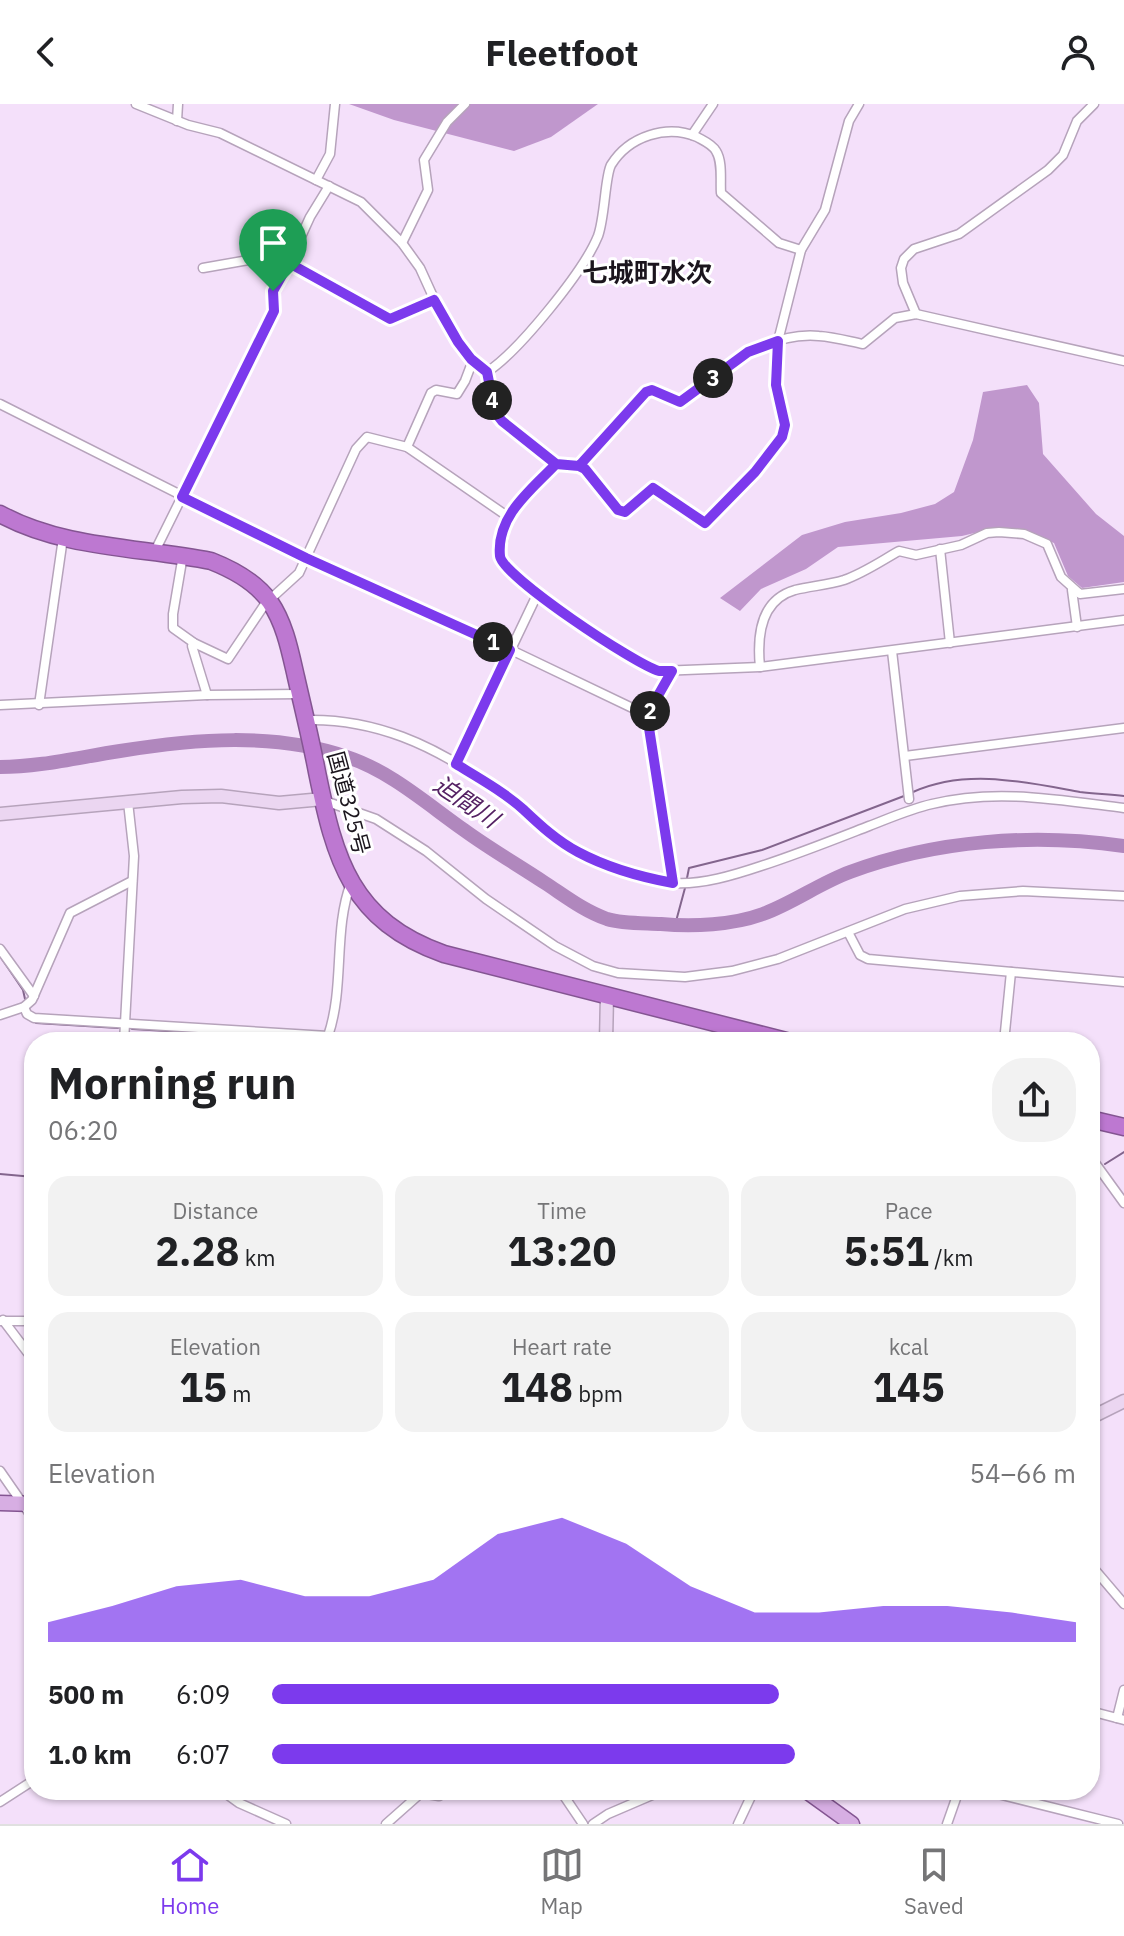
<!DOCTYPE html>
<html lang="en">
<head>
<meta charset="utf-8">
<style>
	body { margin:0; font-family:"IBM Plex Sans","Noto Sans JP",sans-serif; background:#f2f2f2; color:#202124; height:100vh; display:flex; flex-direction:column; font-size:30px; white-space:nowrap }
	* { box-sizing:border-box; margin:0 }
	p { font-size:26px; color:#757577 }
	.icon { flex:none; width:44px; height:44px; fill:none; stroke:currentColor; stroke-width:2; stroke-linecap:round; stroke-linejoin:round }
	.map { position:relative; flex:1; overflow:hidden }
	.panel { position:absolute; left:24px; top:928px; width:1076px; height:768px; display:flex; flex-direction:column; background:#fff; border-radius:32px; box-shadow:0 2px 6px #0004 }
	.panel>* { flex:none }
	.pin { position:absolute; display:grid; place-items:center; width:68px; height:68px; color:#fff; margin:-82px -34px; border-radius:50% 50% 50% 0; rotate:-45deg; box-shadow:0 0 8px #0007 }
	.pin .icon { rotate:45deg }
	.km { position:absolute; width:40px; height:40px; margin:-20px; border-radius:50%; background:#222; color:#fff; font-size:22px; line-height:40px; text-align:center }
	.round { display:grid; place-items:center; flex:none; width:84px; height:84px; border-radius:32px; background:#f2f2f2 }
	.overview { display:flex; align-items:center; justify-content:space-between; height:136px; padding:0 24px }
	h1 { font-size:44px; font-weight:700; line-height:60px }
	.figures { display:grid; grid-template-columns:repeat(3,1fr); gap:12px; height:136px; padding:8px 24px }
	.figures div { display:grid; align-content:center; border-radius:20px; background:#f2f2f2; text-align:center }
	.figures b { font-size:40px; font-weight:700 }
	.figures small { font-size:22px; font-weight:400 }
	.figures p { font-size:22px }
	.chart { height:224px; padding:16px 24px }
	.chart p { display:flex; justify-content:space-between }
	.chart svg { width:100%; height:144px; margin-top:8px; fill:#7c3aed; opacity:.7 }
	ul { padding:0 24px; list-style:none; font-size:26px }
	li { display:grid; grid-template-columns:128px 96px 1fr; align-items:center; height:60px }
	li i { height:20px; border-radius:10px; background:#7c3aed }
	header { display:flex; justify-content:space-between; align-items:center; height:104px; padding:0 24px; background:#fff; font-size:36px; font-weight:700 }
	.menu { display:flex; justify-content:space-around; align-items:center; height:112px; border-top:2px solid #e0e0e0; background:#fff; font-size:22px; color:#757577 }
	.menu a { display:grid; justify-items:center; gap:4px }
	.menu .selected { color:#7c3aed }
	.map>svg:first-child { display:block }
	.forest { fill:#c097cd }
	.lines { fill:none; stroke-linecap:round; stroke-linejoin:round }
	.stream { stroke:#83658d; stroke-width:2 }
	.river { stroke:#b087bd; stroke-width:14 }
	.street-casing { stroke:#b6a3bb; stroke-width:11 }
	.secondary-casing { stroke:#b6a3bb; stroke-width:15 }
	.primary-casing { stroke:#845592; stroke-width:17 }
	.highway-casing { stroke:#845592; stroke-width:19 }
	.street { stroke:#fff; stroke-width:8 }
	.secondary { stroke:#ebd6f1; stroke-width:12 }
	.primary { stroke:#d7aee3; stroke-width:14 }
	.highway { stroke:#bd78d1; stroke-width:16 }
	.route-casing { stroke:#fff; stroke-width:16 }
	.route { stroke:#7c3aed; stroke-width:10 }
	.labels { text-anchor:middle; stroke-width:6; stroke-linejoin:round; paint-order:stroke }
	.street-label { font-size:22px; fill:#1b151d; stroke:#fff }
	.water-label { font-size:24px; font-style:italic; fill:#552264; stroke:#fff }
	.quarter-label { font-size:26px; font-weight:bold; fill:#1b151d; stroke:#fff }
</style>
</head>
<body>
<header><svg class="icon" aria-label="back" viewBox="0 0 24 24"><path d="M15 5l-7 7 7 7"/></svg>Fleetfoot<svg class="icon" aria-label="person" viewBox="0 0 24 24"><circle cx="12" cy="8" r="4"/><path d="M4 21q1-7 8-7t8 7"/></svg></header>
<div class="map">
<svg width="1124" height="1720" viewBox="0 0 1124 1720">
	<rect width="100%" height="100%" fill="#f4e0fa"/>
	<g class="forest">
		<polygon points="349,0 598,0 551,33 514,47 394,16"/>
		<polygon points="1027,281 1039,299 1043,350 1096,410 1124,432 1124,478 1082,484 1068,472 1054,439 1018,424 995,424 962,432 838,443 806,465 761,485 740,507 720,494 802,431 845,418 901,409 935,400 954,388 973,336 983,288"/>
	</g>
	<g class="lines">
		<g class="stream">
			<path d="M913,688C966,664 1025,678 1080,688C1095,690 1109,690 1124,692"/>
			<polyline points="687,774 689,764 762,746 904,692"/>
			<polyline points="675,821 685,784"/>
			<polyline points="2,855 23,886 25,895"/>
			<polyline points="36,919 118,924"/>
			<polyline points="132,925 324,936"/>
			<polyline points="1105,1060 1124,1048"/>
			<polyline points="1090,1069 1094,1067"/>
			<polyline points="0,1070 34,1073"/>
		</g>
		<path class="river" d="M0,663C40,663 80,653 120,647C194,635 274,628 347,653C390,667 427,700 464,726C490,745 518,761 545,779C565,792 584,807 607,815C623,820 645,819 661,820C693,823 733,821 763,810C793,799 820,779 850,768C936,736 1033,729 1124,742"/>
		<g class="street-casing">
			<g id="street">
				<polyline points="136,0 188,21 220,29 361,98 402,139 420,164 445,219 471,255 487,268 495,308 502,317 556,360 579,362 585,365 618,406 625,408 653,384 705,419 755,368 782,333 785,321 776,281 778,237 801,146 825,106 849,17 859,0"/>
				<polyline points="177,17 178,0"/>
				<polyline points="692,31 713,0"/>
				<polyline points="316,76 330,50 335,0"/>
				<polyline points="402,139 428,86 424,56 447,18 465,0"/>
				<polyline points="203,164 254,155 289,159 390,215 434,196"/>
				<polyline points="916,210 903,179 901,164 904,155 914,145 959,130 1048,66 1063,51 1077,17 1094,0"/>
				<path d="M487,268C518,248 584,167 598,132C605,113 605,72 611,61C629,32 667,20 697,33C704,37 712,40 716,47C723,58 720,77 721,89L779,139L801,146"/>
				<polyline points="0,300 306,454 484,533 647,611"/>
				<polyline points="407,343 431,289 436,286 457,290 465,277 473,256"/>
				<polyline points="556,360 507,412 500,453 504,461 539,491 599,535 660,567 760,563 1124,516"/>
				<path d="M579,362L646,288L652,286L680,298C721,268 764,227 819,232C834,233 848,237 863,240L895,214L916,210L1124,257"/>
				<polyline points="940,445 950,539"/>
				<polyline points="155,447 274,207 273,187 276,179 289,159 310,113 329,82"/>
				<polyline points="183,451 173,510 173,524 194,539 228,555 265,500 299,469 356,345 367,333 407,343 507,412"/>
				<polyline points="1072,486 1077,523"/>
				<polyline points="194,539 192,542 207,591"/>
				<polyline points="892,547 909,695"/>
				<path d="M760,563C757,533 760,496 795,486C811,482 828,481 844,476C864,469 881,457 899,447L916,451L961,441L987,429L999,428L1024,430L1047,440L1061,473L1080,490L1124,485"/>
				<polyline points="672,567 647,611 673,779"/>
				<polyline points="0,601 207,591 299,590"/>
				<polyline points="39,601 63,434"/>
				<path d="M305,616C374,614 434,641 489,681C501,689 514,697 524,706C564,743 616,775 673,779C702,781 734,771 761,762C798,750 833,736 869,722C890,714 910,705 932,700C996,684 1060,696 1124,704"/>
				<polyline points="905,652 1124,624"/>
				<polyline points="456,660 535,495 539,491"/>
				<polyline points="325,697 376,715 426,747 486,795 555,842 593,862 618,869 685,873 732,867 778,855 905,805 960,792 1023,787 1124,792"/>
				<polyline points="848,828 860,851 868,855 1124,878"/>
				<polyline points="0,845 34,892"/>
				<polyline points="24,903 27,910 34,914 328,932"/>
				<polyline points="0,911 24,903 32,896 70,809 132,777"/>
				<polyline points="606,934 628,938"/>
				<polyline points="124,938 134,752 128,698"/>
				<path d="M331,938L328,932C345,883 333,826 351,779"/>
				<polyline points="1004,938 1011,868"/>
				<polyline points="1090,1052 1124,1099"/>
				<polyline points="3,1216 34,1257"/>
				<polyline points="1,1217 34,1217"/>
				<polyline points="0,1367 34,1416"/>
				<polyline points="1090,1460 1124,1500"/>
				<polyline points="1090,1607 1124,1616"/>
				<polyline points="1117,1614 1124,1586"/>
				<polyline points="221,1686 239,1699 286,1720"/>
				<polyline points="560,1686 583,1720"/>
				<polyline points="982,1686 1118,1720"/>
				<polyline points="0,1698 34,1676"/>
				<polyline points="386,1720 421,1689 439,1692 447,1686"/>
				<polyline points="593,1720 608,1710 664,1686"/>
				<polyline points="738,1720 754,1686"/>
				<polyline points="947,1720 959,1686"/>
			</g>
		</g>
		<g class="secondary-casing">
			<g id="secondary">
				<polyline points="0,710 182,693 221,692 279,699 323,695"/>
				<polyline points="606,938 607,891"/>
				<polyline points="1090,1314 1124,1297"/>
			</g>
		</g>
		<g class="primary-casing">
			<g id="primary">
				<polyline points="0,1399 34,1400"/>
				<polyline points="805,1686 852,1720"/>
			</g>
		</g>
		<g class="highway-casing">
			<g id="highway">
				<path d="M0,410C64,445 141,443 211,457C234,466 256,478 270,498C285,520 290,547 296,573C303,604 311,636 317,668C335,756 351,817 444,850L790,938"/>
				<polyline points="1090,1015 1124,1023"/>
			</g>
		</g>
		<use href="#street" class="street"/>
		<use href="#secondary" class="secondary"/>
		<use href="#primary" class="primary"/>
		<use href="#highway" class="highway"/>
	</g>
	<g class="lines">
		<g class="route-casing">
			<path id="route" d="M273,187L274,207L182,393L306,454L510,546L456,660C479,674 504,688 524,706C540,721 557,737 578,748C608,764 640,773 673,779L647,611L672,567C671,567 660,567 659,567C636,561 502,472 500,452C496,412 531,386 556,360L579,362L646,288L652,286L680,298L748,248L778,237L776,281L785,321L782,333L755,368L705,419L653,384L625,408L618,406L585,365L579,362L556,360L502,317L495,308L487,268L471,255L458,238L434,196L390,215L289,159L273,187"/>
		</g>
		<use href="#route" class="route"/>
	</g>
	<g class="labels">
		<g class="street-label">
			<text transform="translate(349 699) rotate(75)" y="8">国道325号</text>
		</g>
		<g class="water-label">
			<text transform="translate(466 698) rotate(34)" y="8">迫間川</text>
		</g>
		<g class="quarter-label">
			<text x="647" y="178">七城町水次</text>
		</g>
	</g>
</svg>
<div class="pin" style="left:273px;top:187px;background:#1e9e55"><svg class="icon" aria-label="arrive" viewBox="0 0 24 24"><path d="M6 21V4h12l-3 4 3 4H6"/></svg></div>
<b class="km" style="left:493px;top:538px">1</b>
<b class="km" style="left:650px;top:607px">2</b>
<b class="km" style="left:713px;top:274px">3</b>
<b class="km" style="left:492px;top:296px">4</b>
<section class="panel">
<div class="overview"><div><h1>Morning run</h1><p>06:20</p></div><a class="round"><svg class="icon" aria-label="share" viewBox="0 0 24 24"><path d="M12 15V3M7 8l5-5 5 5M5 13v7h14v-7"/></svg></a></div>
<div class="figures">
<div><p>Distance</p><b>2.28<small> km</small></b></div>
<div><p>Time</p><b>13:20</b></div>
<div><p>Pace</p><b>5:51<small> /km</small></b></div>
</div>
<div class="figures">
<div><p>Elevation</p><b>15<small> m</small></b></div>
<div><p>Heart rate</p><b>148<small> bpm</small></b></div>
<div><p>kcal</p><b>145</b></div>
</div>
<div class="chart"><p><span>Elevation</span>54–66 m</p>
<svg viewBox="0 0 160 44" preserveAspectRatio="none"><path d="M0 44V38L10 33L20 27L30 25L40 30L50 30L60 25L70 11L80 6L90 14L100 27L110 35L120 35L130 33L140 33L150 35L160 38V44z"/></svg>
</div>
<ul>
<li><b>500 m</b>6:09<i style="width:63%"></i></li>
<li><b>1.0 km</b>6:07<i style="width:65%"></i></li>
</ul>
</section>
</div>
<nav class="menu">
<a class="selected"><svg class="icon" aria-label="home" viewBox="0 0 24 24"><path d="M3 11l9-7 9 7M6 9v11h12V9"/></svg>Home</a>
<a><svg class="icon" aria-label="map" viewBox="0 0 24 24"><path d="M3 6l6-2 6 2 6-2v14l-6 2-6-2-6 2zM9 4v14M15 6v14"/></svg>Map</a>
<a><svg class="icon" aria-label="saved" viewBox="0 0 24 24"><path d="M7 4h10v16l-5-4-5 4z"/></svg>Saved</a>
</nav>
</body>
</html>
